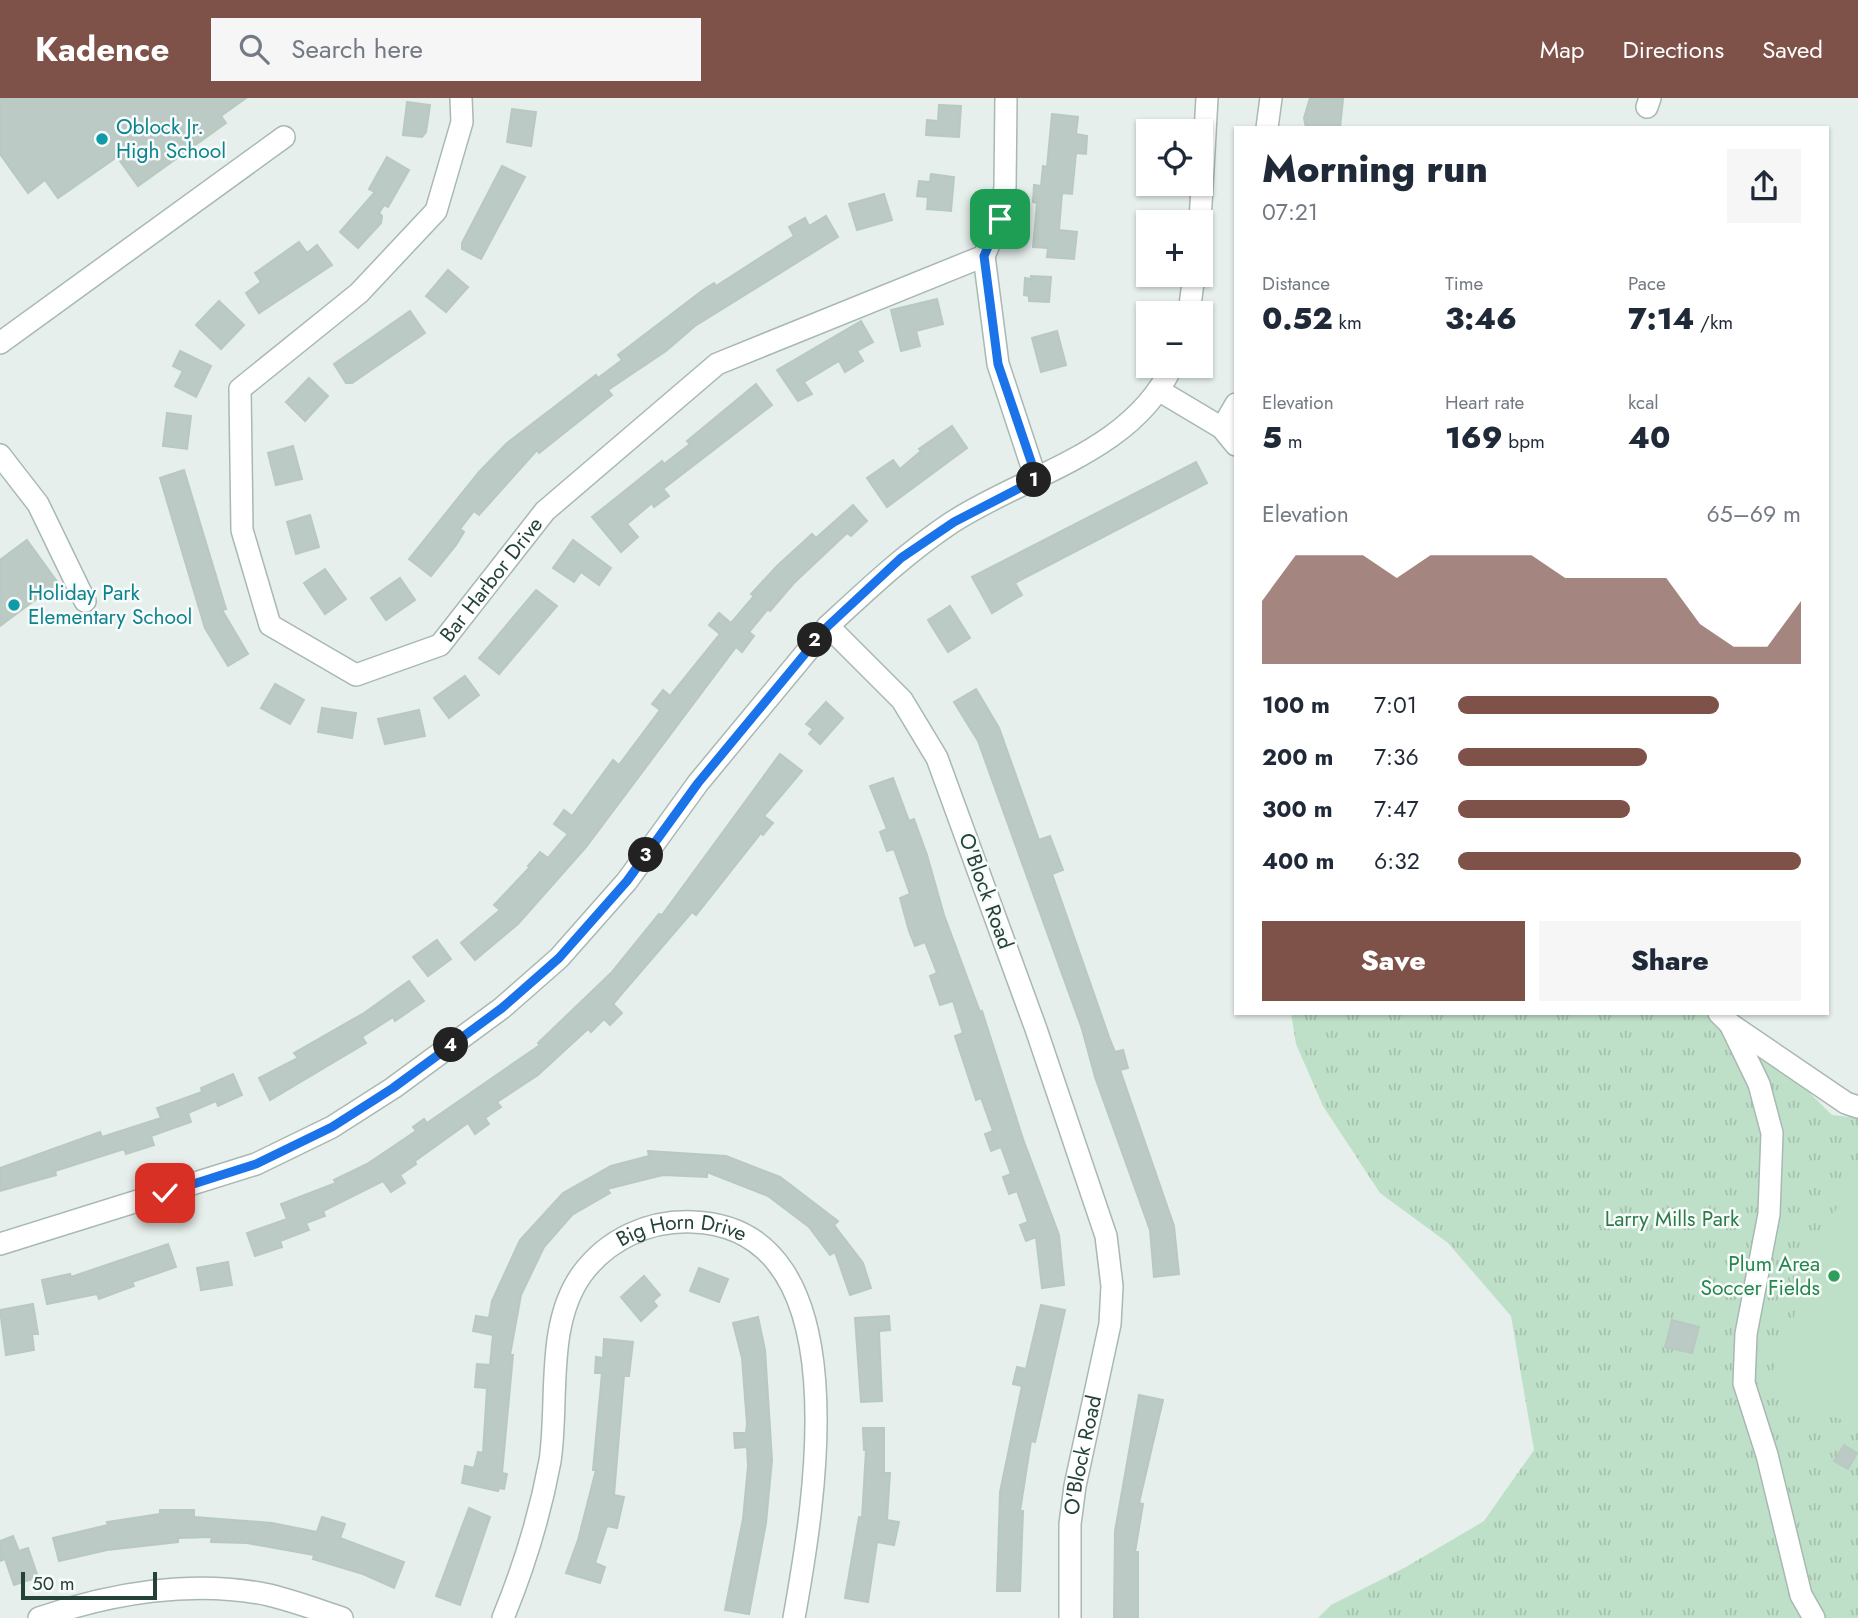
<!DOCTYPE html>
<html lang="en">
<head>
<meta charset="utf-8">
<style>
	body { margin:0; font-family:Jost,sans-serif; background:#f6f6f7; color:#1f2937; height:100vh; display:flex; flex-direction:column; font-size:26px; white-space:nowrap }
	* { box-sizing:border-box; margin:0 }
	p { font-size:23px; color:#747a83 }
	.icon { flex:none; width:38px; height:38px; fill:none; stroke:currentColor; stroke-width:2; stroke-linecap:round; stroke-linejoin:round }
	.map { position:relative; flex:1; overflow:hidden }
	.details { position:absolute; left:1234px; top:28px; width:595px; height:889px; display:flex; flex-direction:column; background:#fff; border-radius:0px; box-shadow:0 2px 5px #0004 }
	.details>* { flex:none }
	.tools { position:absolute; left:1136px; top:21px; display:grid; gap:14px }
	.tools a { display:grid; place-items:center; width:77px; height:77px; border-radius:0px; background:#fff; box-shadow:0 2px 5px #0004; font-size:35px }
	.scale { position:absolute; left:21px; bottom:18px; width:136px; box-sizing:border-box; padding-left:7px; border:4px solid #24423a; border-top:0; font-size:19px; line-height:24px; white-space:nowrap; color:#24423a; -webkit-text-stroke:5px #f7fbf9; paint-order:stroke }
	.pin { position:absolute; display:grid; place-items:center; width:60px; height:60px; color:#fff; margin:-30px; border-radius:14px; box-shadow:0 4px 10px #0006 }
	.km { position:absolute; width:35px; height:35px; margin:-18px; border-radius:50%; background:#222; color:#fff; font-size:19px; line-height:35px; text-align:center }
	.round { display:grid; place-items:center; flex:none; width:74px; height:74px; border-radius:0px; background:#f6f6f7 }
	.head { display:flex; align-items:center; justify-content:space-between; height:119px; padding:0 28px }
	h1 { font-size:38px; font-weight:800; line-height:52px }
	.figures { display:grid; grid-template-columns:repeat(3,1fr); gap:10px; height:119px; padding:7px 28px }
	.figures div { display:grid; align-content:center }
	.figures b { font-size:30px; font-weight:800 }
	.figures small { font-size:19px; font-weight:400 }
	.figures p { font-size:19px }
	.chart { height:196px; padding:14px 28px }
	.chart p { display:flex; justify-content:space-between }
	.chart svg { width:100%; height:126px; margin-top:7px; fill:#7f5249; opacity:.7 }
	.primary-button { display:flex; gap:14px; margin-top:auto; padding:14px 28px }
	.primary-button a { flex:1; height:80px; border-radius:0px; background:#7f5249; color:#fff; font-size:28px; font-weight:800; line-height:80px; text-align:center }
	.primary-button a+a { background:#f6f6f7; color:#1f2937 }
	ul { padding:0 28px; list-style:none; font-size:23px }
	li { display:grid; grid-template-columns:112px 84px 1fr; align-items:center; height:52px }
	li i { height:18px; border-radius:9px; background:#7f5249 }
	header { display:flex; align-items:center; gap:42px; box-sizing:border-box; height:98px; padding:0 35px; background:#7f5249; color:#fff }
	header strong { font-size:33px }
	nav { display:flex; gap:38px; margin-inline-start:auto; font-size:24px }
	.search { width:490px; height:63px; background:#f6f6f7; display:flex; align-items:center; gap:18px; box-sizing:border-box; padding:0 24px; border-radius:0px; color:#747a83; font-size:26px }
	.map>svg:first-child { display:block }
	.grass { fill:url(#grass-tufts) }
	.garden { fill:#bfe0c8 }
	.building { fill:#bbcac4; stroke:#b8c9c2; stroke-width:2 }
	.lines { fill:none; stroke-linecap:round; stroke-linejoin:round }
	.minor-casing { stroke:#a8b8b2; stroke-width:24 }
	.minor { stroke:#fff; stroke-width:21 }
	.route-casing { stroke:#fff; stroke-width:14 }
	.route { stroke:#1a73e8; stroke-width:9 }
	.culture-dot { fill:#0f9aa8; stroke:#f7fbf9; stroke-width:2.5 }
	.leisure-dot { fill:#2e9e5b; stroke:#f7fbf9; stroke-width:2.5 }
	.labels { text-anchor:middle; stroke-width:5; stroke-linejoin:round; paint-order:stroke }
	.culture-label { font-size:21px; fill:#0d838f; stroke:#f7fbf9; text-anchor:start }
	.street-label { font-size:21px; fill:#24423a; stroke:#f7fbf9 }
	.park-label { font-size:21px; fill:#2d7a4b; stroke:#f7fbf9 }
	.leisure-label { font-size:21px; fill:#27864d; stroke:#f7fbf9; text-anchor:end }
</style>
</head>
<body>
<header>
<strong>Kadence</strong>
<div class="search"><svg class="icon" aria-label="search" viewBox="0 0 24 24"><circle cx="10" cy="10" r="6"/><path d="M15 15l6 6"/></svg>Search here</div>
<nav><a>Map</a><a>Directions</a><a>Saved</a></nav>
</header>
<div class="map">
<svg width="1858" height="1520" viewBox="0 0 1858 1520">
	<defs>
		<pattern id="grass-tufts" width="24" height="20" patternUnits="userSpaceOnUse" patternTransform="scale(1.75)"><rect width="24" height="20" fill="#bfe0c8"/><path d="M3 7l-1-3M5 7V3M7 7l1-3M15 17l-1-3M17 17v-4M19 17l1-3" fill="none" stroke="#a4c1ad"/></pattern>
	</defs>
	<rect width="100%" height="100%" fill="#e6efeb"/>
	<polygon class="grass" points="1291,915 1729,915 1832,1017 1858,1020 1858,1520 1318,1520 1331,1507 1406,1469 1484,1423 1534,1352 1511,1218 1448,1145 1380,1095 1323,1008 1296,946"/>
	<polygon class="garden" points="1855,1063 1858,1064 1858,1328 1765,1292"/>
	<g class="building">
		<polygon points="0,0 246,0 221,18 226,25 138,88 117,59 58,100 45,82 28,95 0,56"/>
		<polygon points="1310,0 1343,1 1340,30 1306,30 1304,20"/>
		<polygon points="407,4 430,7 426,34 422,39 403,37"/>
		<polygon points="939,7 961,8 959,39 926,37 927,22 938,23"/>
		<polygon points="512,11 536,14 531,48 507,44"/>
		<polygon points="1052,16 1078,19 1076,36 1087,38 1086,56 1076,55 1072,96 1062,95 1059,132 1077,134 1074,161 1047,159 1048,150 1033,149 1037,105 1033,104 1034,87 1041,88 1043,68 1047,69"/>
		<polygon points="387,59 409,72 388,109 384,107 379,115 382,118 381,125 358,150 340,134 375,94 369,91"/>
		<polygon points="502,68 525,79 481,161 462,151 462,145"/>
		<polygon points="931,76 954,79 951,113 927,111 928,99 917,98 919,83 930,84"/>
		<polygon points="884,96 892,122 857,132 849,106"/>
		<polygon points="826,118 838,139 695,228 666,253 608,292 612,297 539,355 537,352 479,417 474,413 460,431 464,434 456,447 431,478 409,461 479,374 507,345 596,277 598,280 622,262 618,257 703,192 714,185 716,188 794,138 789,129 805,120 809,128"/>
		<polygon points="299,144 307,155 317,147 332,167 259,215 246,195 261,184 255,175"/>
		<polygon points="448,172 468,189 446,214 426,198"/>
		<polygon points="1031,178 1051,179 1049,204 1029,203 1029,198 1024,197 1025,180 1031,181"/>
		<polygon points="937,201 943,226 916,233 920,248 901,253 891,212"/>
		<polygon points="219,203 244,227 221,251 196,227"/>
		<polygon points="410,213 425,235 352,285 346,285 334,266"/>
		<polygon points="861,223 873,244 857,253 863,263 845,274 839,263 804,284 812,296 798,303 777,272"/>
		<polygon points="1057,233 1066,267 1041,274 1032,240"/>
		<polygon points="180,253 211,268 196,299 175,288 183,273 173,268"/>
		<polygon points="309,280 328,298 305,323 286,304"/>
		<polygon points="756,286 772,307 663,391 669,398 654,409 652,405 627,426 638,439 621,454 592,419 662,363 664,366 690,346 687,343"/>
		<polygon points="167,315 191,318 187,351 163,348"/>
		<polygon points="952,328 967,350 887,409 867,380 893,362 900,371 921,353 919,351"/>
		<polygon points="293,348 302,381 276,387 268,355"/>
		<polygon points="1196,364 1207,385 1015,485 1022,497 992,515 972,479"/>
		<polygon points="184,372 226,511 222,512 248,556 228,568 205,530 160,380"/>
		<polygon points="853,407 867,423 851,438 847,435 794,485 770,513 768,511 749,534 754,538 742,554 736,549 586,749 518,826 475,862 461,845 500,812 494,807 530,769 528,768 540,754 548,760 568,736 554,726 564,712 572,718 613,662 619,667 660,612 652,606 663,592 670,598 720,536 709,527 719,515 731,525 754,498 751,496 777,468 812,436 816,440"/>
		<polygon points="310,417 319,449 296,456 287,424"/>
		<polygon points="27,442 58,485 0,528 0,462"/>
		<polygon points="573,442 611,470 599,487 581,474 574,484 553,470"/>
		<polygon points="325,471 346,501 325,516 304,485"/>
		<polygon points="400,480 415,502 386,522 371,500"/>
		<polygon points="536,492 557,508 499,576 479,560"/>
		<polygon points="950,508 970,540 948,554 928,522"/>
		<polygon points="465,578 479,597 449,620 434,600"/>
		<polygon points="275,586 304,602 290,626 261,610"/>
		<polygon points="976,591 999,630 1039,742 1050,738 1063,772 1052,776 1109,939 1115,954 1123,952 1128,970 1120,972 1174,1128 1179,1176 1154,1179 1150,1132 1095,979 1082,931 978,643 954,604"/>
		<polygon points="826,604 843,620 820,646 809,636 813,631 806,626"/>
		<polygon points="322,610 356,615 352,640 318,634"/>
		<polygon points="419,612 425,638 385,646 378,621"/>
		<polygon points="780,656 802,673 764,718 773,725 763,737 761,735 696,817 692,814 613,906 622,915 610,927 604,921 591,934 588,931 538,977 497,1004 501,1009 485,1020 489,1026 475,1036 468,1025 415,1063 416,1066 400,1077 405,1085 391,1094 383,1083 323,1113 325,1118 306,1125 309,1132 280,1143 282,1149 255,1158 247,1135 287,1121 281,1106 336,1085 334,1082 367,1066 416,1033 413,1029 424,1021 427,1025 540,947 538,945 612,874 659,816 662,817"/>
		<polygon points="893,680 909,723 914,721 927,757 944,817 980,914 982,913 1023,1041 1059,1137 1064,1187 1042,1190 1036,1139 1026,1143 1020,1127 1028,1124 1017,1093 1009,1096 1003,1079 1011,1076 1001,1049 991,1053 985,1036 993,1033 981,1000 976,1002 955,938 963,935 953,903 940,907 930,878 937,875 925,844 915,848 909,833 900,800 910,796 894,751 887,753 880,734 887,731 870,688"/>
		<polygon points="437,842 451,861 428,878 413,859"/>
		<polygon points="409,883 424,903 395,923 393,919 362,939 366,945 270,1002 259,980 298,960 294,955 364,915"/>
		<polygon points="233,976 242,997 218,1008 216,1003 188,1015 191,1024 151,1038 154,1047 126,1056 124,1051 55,1073 56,1077 0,1093 0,1070 100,1034 102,1039 161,1020 157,1010 202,994 201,990"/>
		<polygon points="648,1053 726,1058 780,1079 838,1123 834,1127 863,1165 871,1190 850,1197 835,1154 830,1157 809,1129 768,1098 707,1074 707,1079 663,1077 607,1091 610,1095 572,1117 544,1149 521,1197 510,1257 513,1257 502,1375 507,1376 504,1391 499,1390 498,1393 462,1385 465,1368 474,1370 478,1354 483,1355 487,1290 475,1289 477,1266 490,1267 493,1237 473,1233 476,1218 489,1220 492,1203 520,1142 563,1095 611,1068 649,1058"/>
		<polygon points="168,1146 176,1169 132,1184 134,1188 99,1201 97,1196 47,1206 42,1182 70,1176 71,1179"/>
		<polygon points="228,1164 232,1187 201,1192 197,1170"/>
		<polygon points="699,1170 728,1181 719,1204 690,1193"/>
		<polygon points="644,1178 660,1197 653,1203 657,1208 641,1223 621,1199"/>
		<polygon points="33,1206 38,1236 32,1236 34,1252 6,1257 0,1212"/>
		<polygon points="1041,1207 1065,1212 1035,1344 1031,1343 1020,1413 1023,1413 1020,1493 997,1493 1000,1394 1022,1288 1013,1286 1017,1269 1026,1271"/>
		<polygon points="889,1218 890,1232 879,1233 882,1303 861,1304 855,1220"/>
		<polygon points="758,1219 765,1252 772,1362 766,1425 749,1516 725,1512 743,1421 748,1368 747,1349 735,1350 734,1335 746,1335 747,1326 742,1260 733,1225"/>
		<polygon points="1672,1222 1699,1229 1692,1255 1665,1249"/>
		<polygon points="604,1241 633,1244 629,1278 624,1278 614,1397 624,1399 617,1430 607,1428 595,1465 605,1469 600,1485 566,1475 578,1442 596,1372 593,1372 602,1275 595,1275 596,1259 603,1260"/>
		<polygon points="1139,1297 1163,1302 1139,1405 1143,1406 1135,1454 1138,1454 1138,1520 1114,1520 1115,1433"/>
		<polygon points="863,1330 884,1330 884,1375 890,1375 887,1422 899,1424 894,1447 877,1444 868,1504 845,1500 859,1419 862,1420 866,1352 864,1352"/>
		<polygon points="1844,1347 1857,1355 1848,1371 1834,1363"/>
		<polygon points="469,1410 490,1419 460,1507 436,1498"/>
		<polygon points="160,1412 194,1412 194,1419 272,1425 317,1434 322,1419 345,1426 340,1440 404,1464 394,1490 363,1476 313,1461 314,1457 247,1445 211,1444 212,1439 178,1440 178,1444 107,1452 59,1463 53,1440 108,1427 107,1424 160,1416"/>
		<polygon points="13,1438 19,1453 28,1450 38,1479 14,1487 5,1461 0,1463 0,1443"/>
	</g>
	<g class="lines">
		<g class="minor-casing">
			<g id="minor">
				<path id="s1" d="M461,0L462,24L436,113L359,195L240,291L242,432L270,527L356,577L440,547L545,413L717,266L984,158"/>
				<polyline points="1006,0 1005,89 1000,121 984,158 998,266 1036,381"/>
				<polyline points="1647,9 1650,0"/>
				<polyline points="1267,30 1271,0"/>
				<polyline points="1200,124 1207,0"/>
				<polyline points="1189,215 1194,177"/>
				<polyline points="0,245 284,39"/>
				<polyline points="1160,293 1222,330 1236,347"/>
				<polyline points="1222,330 1236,306"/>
				<polyline points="0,357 38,406 85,503"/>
				<polyline points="1719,915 1730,926 1846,1005 1858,1009"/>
				<polyline points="1730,926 1759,986 1772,1035 1769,1116 1746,1236 1744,1285 1767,1357 1801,1497 1814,1520"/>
				<polyline points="0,1146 256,1066 332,1029 393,990 502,910 559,860 627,783 698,685 828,528"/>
				<path d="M39,1520C111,1495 194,1481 269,1497C294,1503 318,1512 342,1520"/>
				<path id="s2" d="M503,1520C524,1469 540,1417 550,1363C559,1304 545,1227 582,1176C608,1141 649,1122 693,1124C864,1130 813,1413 794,1520"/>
				<path id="s3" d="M1070,1520V1426L1075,1388L1110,1226L1112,1188L1106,1138L1036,931L937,660L902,602L828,528C868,491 906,455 951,425C1026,376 1132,355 1172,268"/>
			</g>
		</g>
		<use href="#minor" class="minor"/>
	</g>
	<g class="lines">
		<g class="route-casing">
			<polyline id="route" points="165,1095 256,1066 332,1029 393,990 502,910 559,860 627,783 698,685 828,528 901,460 954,424 1037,381 998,266 984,158 1000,121"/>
		</g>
		<use href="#route" class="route"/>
	</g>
	<g class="culture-dot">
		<circle cx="102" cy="41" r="7"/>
		<circle cx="14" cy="507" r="7"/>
	</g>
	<circle class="leisure-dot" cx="1834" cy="1178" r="7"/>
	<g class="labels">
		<g class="culture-label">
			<text x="116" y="36">Oblock Jr.<tspan x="116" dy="24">High School</tspan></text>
			<text x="28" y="502">Holiday Park<tspan x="28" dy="24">Elementary School</tspan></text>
		</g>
		<g class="street-label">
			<text dy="7" stroke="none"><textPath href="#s1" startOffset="894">Bar Harbor Drive</textPath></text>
			<text transform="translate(986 793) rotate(70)" y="7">O'Block Road</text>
			<text dy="7" stroke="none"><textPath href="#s2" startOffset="472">Big Horn Drive</textPath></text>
			<text dy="7" stroke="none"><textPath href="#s3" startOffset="164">O'Block Road</textPath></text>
		</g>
		<g class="park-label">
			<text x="1672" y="1128">Larry Mills Park</text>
		</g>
		<g class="leisure-label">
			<text x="1820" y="1173">Plum Area<tspan x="1820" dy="24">Soccer Fields</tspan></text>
		</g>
	</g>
</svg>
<div class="tools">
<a><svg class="icon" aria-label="locate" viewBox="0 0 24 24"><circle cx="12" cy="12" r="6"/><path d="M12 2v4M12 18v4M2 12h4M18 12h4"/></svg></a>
<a>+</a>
<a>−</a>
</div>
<div class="scale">50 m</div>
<div class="pin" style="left:1000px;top:121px;background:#1e9e55"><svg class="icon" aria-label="arrive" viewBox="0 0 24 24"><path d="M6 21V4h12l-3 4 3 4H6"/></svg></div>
<div class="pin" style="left:165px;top:1095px;background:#d93025"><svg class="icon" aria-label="check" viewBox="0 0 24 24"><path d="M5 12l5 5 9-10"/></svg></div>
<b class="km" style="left:1034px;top:382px">1</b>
<b class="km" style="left:815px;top:542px">2</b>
<b class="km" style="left:646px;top:757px">3</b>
<b class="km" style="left:451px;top:947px">4</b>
<section class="details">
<div class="head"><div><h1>Morning run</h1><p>07:21</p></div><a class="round"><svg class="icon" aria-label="share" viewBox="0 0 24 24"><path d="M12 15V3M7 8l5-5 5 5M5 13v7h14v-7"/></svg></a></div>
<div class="figures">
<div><p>Distance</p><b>0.52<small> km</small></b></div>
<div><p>Time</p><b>3:46</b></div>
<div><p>Pace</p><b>7:14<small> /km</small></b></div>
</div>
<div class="figures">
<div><p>Elevation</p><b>5<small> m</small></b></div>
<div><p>Heart rate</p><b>169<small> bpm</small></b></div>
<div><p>kcal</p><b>40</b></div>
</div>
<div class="chart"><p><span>Elevation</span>65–69 m</p>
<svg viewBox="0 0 160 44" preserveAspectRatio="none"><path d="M0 44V22L10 6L20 6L30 6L40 14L50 6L60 6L70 6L80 6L90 14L100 14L110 14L120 14L130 30L140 38L150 38L160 22V44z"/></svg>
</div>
<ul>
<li><b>100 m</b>7:01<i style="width:76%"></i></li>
<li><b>200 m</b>7:36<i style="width:55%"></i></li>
<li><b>300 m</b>7:47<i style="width:50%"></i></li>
<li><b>400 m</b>6:32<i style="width:100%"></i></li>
</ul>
<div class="primary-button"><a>Save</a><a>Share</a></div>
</section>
</div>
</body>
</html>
